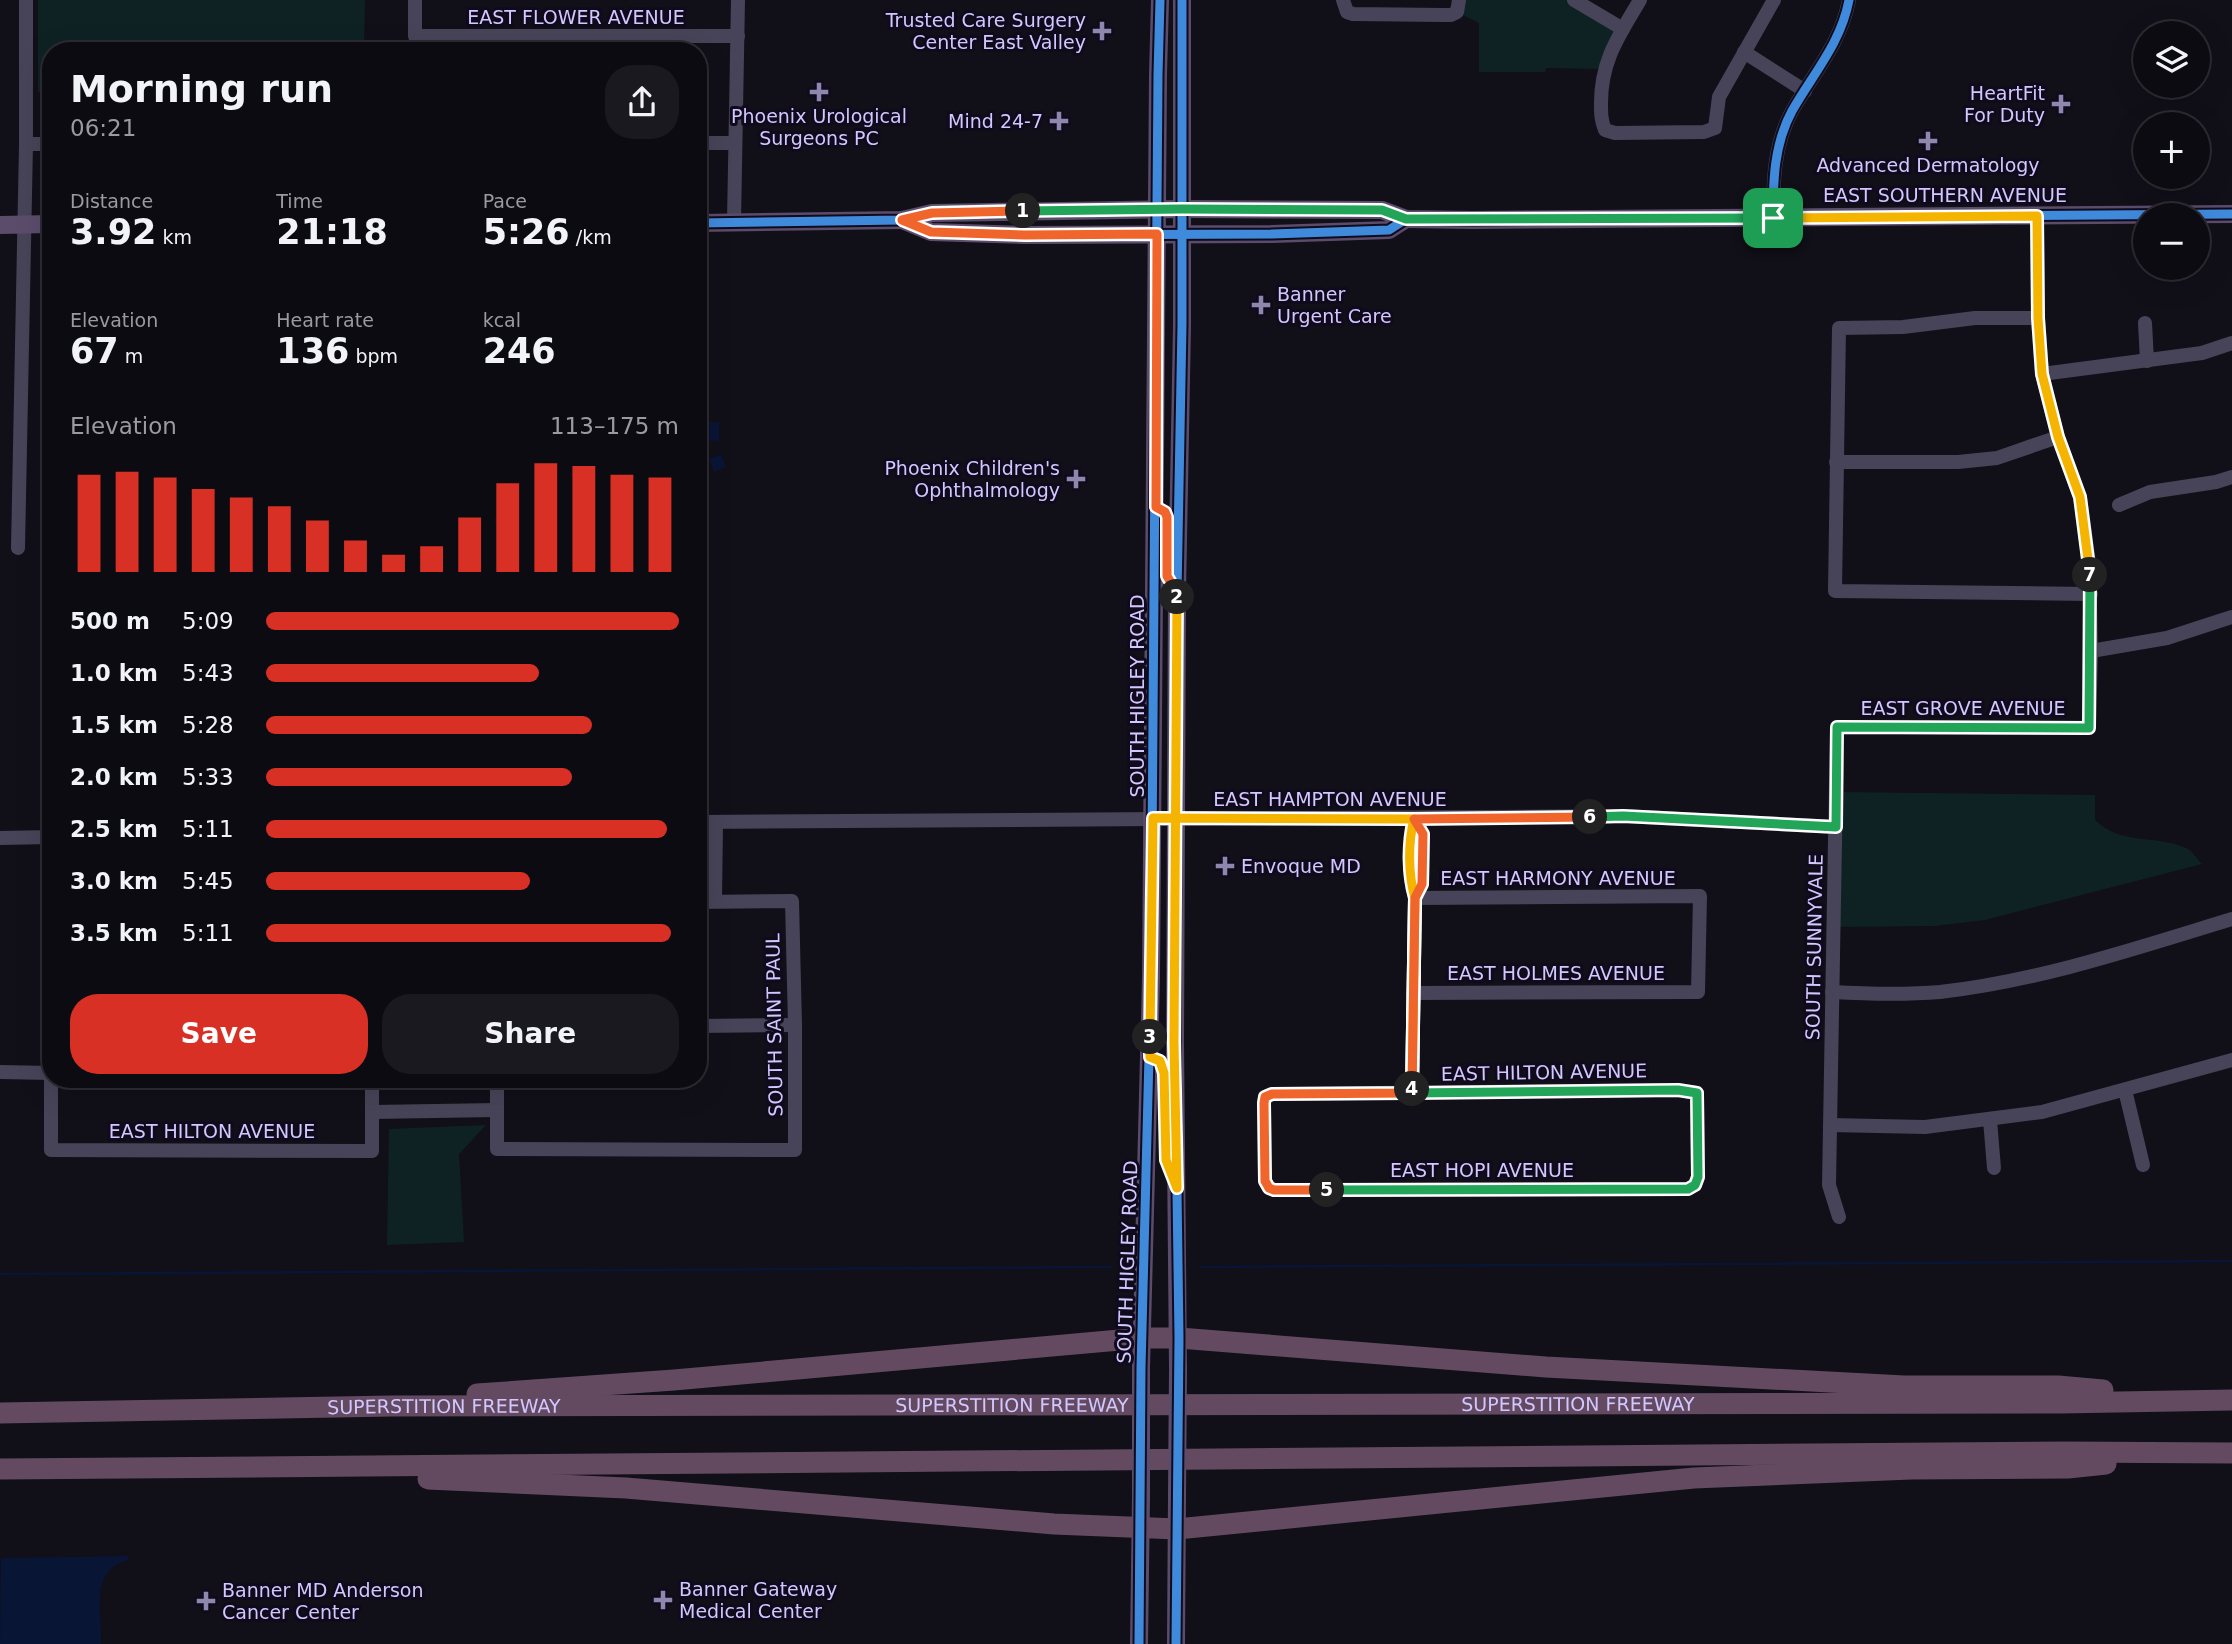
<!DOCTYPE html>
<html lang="en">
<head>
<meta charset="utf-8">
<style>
	body { margin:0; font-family:"DejaVu Sans",sans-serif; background:#1b1920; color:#f1f3f6; height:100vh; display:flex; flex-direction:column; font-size:26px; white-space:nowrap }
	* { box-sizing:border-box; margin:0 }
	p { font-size:23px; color:#9a9b9f }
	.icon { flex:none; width:38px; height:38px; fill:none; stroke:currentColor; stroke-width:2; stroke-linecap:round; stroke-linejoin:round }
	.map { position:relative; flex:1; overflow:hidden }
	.side { position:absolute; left:42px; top:42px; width:665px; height:1046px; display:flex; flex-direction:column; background:#0d0b12; border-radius:28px; box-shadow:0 7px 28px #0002,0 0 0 2px #2d2b32 }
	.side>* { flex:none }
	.controls { position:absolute; left:2133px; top:21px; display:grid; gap:14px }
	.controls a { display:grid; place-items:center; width:77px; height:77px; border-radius:50%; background:#0d0b12; box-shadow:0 7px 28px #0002,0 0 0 2px #2d2b32; font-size:35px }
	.pin { position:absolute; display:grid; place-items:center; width:60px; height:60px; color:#fff; margin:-30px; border-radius:14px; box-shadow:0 4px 10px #0006 }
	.km { position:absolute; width:35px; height:35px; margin:-18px; border-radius:50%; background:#222; color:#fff; font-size:19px; line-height:35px; text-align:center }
	.round { display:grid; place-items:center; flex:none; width:74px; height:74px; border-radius:28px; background:#1b1920 }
	.headline { display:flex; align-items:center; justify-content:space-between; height:119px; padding:0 28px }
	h1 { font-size:38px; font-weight:600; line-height:52px }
	.metrics { display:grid; grid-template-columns:repeat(3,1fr); gap:10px; height:119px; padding:7px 28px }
	.metrics div { display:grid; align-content:center }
	.metrics b { font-size:35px; font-weight:600 }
	.metrics small { font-size:19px; font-weight:400 }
	.metrics p { font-size:19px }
	.chart { height:196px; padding:14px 28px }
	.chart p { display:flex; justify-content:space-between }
	.chart svg { width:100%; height:126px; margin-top:7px; stroke:#d93025; stroke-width:6 }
	.action { display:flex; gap:14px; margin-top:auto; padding:14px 28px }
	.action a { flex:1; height:80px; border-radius:28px; background:#d93025; color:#fff; font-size:28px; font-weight:600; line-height:80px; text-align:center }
	.action a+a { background:#1b1920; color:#f1f3f6 }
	ul { padding:0 28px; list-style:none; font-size:23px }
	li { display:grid; grid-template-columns:112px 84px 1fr; align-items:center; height:52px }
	li i { height:18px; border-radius:9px; background:#d93025 }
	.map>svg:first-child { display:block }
	.green { fill:#0e2224 }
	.water { fill:#091535 }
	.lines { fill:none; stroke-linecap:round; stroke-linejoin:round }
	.stream { stroke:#091535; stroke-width:2.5 }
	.minor { stroke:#474459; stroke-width:14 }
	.major { stroke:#5c4c6c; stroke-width:18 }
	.highway { stroke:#634a61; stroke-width:21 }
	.major-bridge { stroke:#5c4c6c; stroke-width:18 }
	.cycleway-casing { stroke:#100b1c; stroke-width:13 }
	.cycleway { stroke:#408adc; stroke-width:9 }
	.split-1-casing { stroke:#fff; stroke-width:14 }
	.split-2-casing { stroke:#fff; stroke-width:14 }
	.split-3-casing { stroke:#fff; stroke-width:14 }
	.split-4-casing { stroke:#fff; stroke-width:14 }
	.split-5-casing { stroke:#fff; stroke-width:14 }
	.split-6-casing { stroke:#fff; stroke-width:14 }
	.split-7-casing { stroke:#fff; stroke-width:14 }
	.split-8-casing { stroke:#fff; stroke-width:14 }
	.split-1 { stroke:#22a559; stroke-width:9 }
	.split-2 { stroke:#f0652b; stroke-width:9 }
	.split-3 { stroke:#f5b400; stroke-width:9 }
	.split-4 { stroke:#f5b400; stroke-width:9 }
	.split-5 { stroke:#22a559; stroke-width:9 }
	.split-6 { stroke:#f0652b; stroke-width:9 }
	.split-7 { stroke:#22a559; stroke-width:9 }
	.split-8 { stroke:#f5b400; stroke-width:9 }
	.poi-dot { fill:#8e87ae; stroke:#100b1c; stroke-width:2.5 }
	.labels { text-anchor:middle; stroke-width:6; stroke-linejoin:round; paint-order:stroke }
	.street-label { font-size:19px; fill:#d2c7ff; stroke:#100b1c }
	.poi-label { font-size:19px; fill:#d2c7ff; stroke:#100b1c; text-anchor:end }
</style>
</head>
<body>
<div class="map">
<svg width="2232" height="1644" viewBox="0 0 2232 1644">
	<rect width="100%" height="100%" fill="#110f18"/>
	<g class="green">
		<polygon points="38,0 365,0 364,51 51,51 51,91 38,92"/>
		<polygon points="1459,0 1574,0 1623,29 1604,69 1546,68 1545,72 1479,72 1479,23 1457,12"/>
		<path d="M1836,792L2095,795V820C2122,846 2155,834 2186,848C2192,850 2197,859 2202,864L1985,920L1934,926L1834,927Z"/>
		<polygon points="486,1125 459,1154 464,1242 387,1245 389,1129"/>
	</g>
	<g class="water">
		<polygon points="698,422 719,422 719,441 699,440 699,457"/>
		<polygon points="721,454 726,467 714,472 709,459"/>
		<path d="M128,1556V1560C123,1562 116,1564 112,1568C92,1585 103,1621 101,1644H0L1,1558Z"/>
	</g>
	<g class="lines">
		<g class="stream">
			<polyline points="1201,1267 2232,1261"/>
			<polyline points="0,1274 1111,1267"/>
		</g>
		<g class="minor">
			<polyline points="415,0 415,36 738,36"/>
			<polyline points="1343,0 1347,12 1353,14 1444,15 1451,15 1457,12 1459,0"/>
			<polyline points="1574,0 1623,29"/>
			<path d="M1640,0C1619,36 1601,60 1601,103C1601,114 1601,120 1605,130L1615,133L1704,132L1715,128L1719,97L1774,0"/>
			<polyline points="1744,52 1805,91"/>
			<polyline points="698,143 735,143"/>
			<polyline points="26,144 51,144"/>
			<path d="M1773,218C1773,181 1774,144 1792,111C1813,74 1841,43 1849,0"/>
			<polyline points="734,222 738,0"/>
			<polyline points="2038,318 1975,318 1903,327 1839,328 1835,591 2091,594"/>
			<polyline points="2145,323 2147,361"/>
			<polyline points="2042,374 2202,353 2232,343"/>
			<polyline points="1836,462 1958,462 1997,458 2058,437"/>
			<polyline points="2119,505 2150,492 2216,482 2232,477"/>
			<polyline points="18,548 26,144 26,0"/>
			<polyline points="2091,651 2167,638 2232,617"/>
			<polyline points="1414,819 1423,834 1422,885 1415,898"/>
			<polyline points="698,822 1624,816 1836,827"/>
			<polyline points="0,838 51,837"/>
			<polyline points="715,901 716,822"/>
			<path d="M1832,992C1868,994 1904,995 1940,992C2039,981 2137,948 2232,919"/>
			<polyline points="1413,993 1698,992 1700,896 1415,898"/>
			<polyline points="698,1026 795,1025"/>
			<polyline points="0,1072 51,1073"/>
			<polyline points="51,1080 51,1150 372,1151 372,1080"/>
			<polyline points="497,1080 497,1149 795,1150 795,1025 792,901 698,902"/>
			<polygon points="1678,1090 1697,1093 1698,1177 1695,1185 1688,1189 1274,1190 1269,1188 1265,1181 1264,1103 1265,1097 1272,1094"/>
			<polyline points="2125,1090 2143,1165"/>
			<path d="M1412,1093L1415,898C1408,874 1408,843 1414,819"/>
			<polyline points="372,1112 497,1110"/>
			<polyline points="1990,1120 1994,1168"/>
			<polyline points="1830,1125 1925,1127 2042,1112 2232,1060"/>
			<polyline points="1839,1217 1829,1185 1837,727 2089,728 2091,651 2089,563 2080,497 2058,437 2042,374 2038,318 2037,216"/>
		</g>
		<g class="major">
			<polyline points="902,220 931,232 1025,235 1272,234 1389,230 1406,219"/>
			<polyline points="698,223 902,220 932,213 1182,209 1382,210 1406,219 1473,220 2232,214"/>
			<polyline points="0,225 51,224"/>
			<polyline points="1141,1368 1151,978 1158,75 1160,0"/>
			<polyline points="1178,1368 1175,1042 1177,593 1182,325 1182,0"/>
			<polyline points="1139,1644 1141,1497"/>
			<polyline points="1176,1644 1177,1496"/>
		</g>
		<g class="highway">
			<polyline points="477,1394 674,1380 1142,1338 1179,1338 1546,1367 1904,1386 2058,1386 2103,1390"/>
			<path id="s1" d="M0,1413L392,1406L2060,1403L2232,1400"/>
			<polyline points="0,1469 2066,1452 2232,1453"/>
			<polyline points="428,1479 626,1488 1054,1524 1177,1529 1694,1478 1911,1469 2068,1468 2106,1464"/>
		</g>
		<g class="major-bridge">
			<polyline points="1177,1496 1178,1368"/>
			<polyline points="1141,1497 1141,1368"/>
		</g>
		<g class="cycleway-casing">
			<g id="cycleway">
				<path d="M1773,218C1773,181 1774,144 1792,111C1813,74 1841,43 1849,0"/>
				<polyline points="902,220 931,232 1025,235 1272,234 1389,230 1406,219"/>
				<polyline points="698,223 902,220 932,213 1182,209 1382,210 1406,219 1473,220 2232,214"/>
				<polyline points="1139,1644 1141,1368 1151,978 1158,75 1160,0"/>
				<polyline points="1176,1644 1179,1338 1175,1042 1177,593 1182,325 1182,0"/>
			</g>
		</g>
		<use href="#cycleway" class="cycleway"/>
	</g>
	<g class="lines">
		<g class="split-1-casing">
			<polyline id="split-1" points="1023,211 1182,209 1382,210 1406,219 1773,218"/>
		</g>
		<g class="split-2-casing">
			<polyline id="split-2" points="1023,211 932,213 902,220 931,232 1025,235 1157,234 1156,507 1165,512 1167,517 1167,576 1177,593 1177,597"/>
		</g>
		<g class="split-3-casing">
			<polyline id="split-3" points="1150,1037 1150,1057 1160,1061 1164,1073 1166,1160 1177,1188 1174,1042 1177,597"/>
		</g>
		<g class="split-4-casing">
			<path id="split-4" d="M1150,1037L1153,818L1414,819C1408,843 1408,874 1415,898L1412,1089"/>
		</g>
		<g class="split-5-casing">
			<polyline id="split-5" points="1327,1190 1688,1189 1695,1185 1698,1177 1697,1093 1678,1090 1412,1093 1412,1089"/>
		</g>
		<g class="split-6-casing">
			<polyline id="split-6" points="1327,1190 1274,1190 1269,1188 1265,1181 1264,1103 1265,1097 1272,1094 1412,1093 1415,898 1422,884 1423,834 1414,819 1590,817"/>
		</g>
		<g class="split-7-casing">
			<polyline id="split-7" points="1590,817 1623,816 1836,827 1837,727 2089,728 2090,575"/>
		</g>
		<g class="split-8-casing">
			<polyline id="split-8" points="1773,218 2037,216 2038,318 2042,374 2058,437 2080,497 2090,575"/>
		</g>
		<use href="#split-1" class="split-1"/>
		<use href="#split-2" class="split-2"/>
		<use href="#split-3" class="split-3"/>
		<use href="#split-4" class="split-4"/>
		<use href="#split-5" class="split-5"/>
		<use href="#split-6" class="split-6"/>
		<use href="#split-7" class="split-7"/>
		<use href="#split-8" class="split-8"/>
	</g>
	<g class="poi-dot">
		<path d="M1098.5 20.5h7v7h7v7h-7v7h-7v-7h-7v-7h7z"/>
		<path d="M815.5 81.5h7v7h7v7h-7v7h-7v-7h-7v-7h7z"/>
		<path d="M2057.5 93.5h7v7h7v7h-7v7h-7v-7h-7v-7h7z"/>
		<path d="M1055.5 110.5h7v7h7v7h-7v7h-7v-7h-7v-7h7z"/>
		<path d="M1924.5 130.5h7v7h7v7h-7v7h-7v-7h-7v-7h7z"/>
		<path d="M1257.5 294.5h7v7h7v7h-7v7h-7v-7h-7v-7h7z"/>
		<path d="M1072.5 468.5h7v7h7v7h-7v7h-7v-7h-7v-7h7z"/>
		<path d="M1221.5 855.5h7v7h7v7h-7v7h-7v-7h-7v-7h7z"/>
		<path d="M659.5 1589.5h7v7h7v7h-7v7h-7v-7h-7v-7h7z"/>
		<path d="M202.5 1590.5h7v7h7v7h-7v7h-7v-7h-7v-7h7z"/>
	</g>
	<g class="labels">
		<g class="street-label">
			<text x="576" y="24">EAST FLOWER AVENUE</text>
			<text x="1945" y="202">EAST SOUTHERN AVENUE</text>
			<text transform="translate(1137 696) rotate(-90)" y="7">SOUTH HIGLEY ROAD</text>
			<text x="1963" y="715">EAST GROVE AVENUE</text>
			<text x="1330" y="806">EAST HAMPTON AVENUE</text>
			<text x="1558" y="885">EAST HARMONY AVENUE</text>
			<text transform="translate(1814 947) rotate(-89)" y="7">SOUTH SUNNYVALE</text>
			<text x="1556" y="980">EAST HOLMES AVENUE</text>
			<text transform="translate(774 1025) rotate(-91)" y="7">SOUTH SAINT PAUL</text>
			<text transform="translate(1544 1072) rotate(-1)" y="7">EAST HILTON AVENUE</text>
			<text x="212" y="1138">EAST HILTON AVENUE</text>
			<text x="1482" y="1177">EAST HOPI AVENUE</text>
			<text transform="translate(1127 1262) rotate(-88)" y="7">SOUTH HIGLEY ROAD</text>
			<text dy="7" stroke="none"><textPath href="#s1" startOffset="1578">SUPERSTITION FREEWAY</textPath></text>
			<text dy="7" stroke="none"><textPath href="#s1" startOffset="1012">SUPERSTITION FREEWAY</textPath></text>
			<text dy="7" stroke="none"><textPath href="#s1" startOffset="444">SUPERSTITION FREEWAY</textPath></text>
		</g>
		<g class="poi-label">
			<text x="1086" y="27">Trusted Care Surgery<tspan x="1086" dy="22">Center East Valley</tspan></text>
			<text x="2045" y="100">HeartFit<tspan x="2045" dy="22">For Duty</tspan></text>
			<text x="819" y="123" text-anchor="middle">Phoenix Urological<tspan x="819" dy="22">Surgeons PC</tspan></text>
			<text x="1043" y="128">Mind 24-7</text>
			<text x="1928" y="172" text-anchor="middle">Advanced Dermatology</text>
			<text x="1277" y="301" text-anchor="start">Banner<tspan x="1277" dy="22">Urgent Care</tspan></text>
			<text x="1060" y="475">Phoenix Children's<tspan x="1060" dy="22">Ophthalmology</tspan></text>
			<text x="1241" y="873" text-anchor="start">Envoque MD</text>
			<text x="679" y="1596" text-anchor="start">Banner Gateway<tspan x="679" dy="22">Medical Center</tspan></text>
			<text x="222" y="1597" text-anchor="start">Banner MD Anderson<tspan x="222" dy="22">Cancer Center</tspan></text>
		</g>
	</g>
</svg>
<div class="controls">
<a><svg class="icon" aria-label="layers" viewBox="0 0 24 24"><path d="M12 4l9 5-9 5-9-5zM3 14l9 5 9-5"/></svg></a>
<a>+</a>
<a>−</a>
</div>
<div class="pin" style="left:1773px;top:218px;background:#1e9e55"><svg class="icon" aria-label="arrive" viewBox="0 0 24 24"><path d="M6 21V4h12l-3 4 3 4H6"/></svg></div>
<b class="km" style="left:1023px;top:211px">1</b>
<b class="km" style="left:1177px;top:597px">2</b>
<b class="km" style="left:1150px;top:1037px">3</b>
<b class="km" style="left:1412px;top:1089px">4</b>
<b class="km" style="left:1327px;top:1190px">5</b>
<b class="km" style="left:1590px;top:817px">6</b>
<b class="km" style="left:2090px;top:575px">7</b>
<section class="side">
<div class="headline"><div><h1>Morning run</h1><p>06:21</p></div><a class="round"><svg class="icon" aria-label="share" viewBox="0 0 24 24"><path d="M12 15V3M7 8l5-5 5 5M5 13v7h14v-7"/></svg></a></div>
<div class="metrics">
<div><p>Distance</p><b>3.92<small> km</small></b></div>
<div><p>Time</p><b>21:18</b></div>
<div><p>Pace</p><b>5:26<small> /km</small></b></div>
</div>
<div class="metrics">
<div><p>Elevation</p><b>67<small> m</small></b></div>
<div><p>Heart rate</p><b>136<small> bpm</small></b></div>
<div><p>kcal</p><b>246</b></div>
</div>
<div class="chart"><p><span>Elevation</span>113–175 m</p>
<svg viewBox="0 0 160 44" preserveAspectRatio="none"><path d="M5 44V10M15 44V9M25 44V11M35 44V15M45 44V18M55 44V21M65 44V26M75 44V33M85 44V38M95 44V35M105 44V25M115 44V13M125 44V6M135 44V7M145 44V10M155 44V11"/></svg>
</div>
<ul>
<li><b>500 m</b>5:09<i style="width:100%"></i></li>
<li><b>1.0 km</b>5:43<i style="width:66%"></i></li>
<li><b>1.5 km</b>5:28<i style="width:79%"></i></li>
<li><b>2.0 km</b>5:33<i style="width:74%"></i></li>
<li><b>2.5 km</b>5:11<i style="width:97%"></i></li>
<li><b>3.0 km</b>5:45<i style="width:64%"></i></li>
<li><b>3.5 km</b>5:11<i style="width:98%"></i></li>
</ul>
<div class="action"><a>Save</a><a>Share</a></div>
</section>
</div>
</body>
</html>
